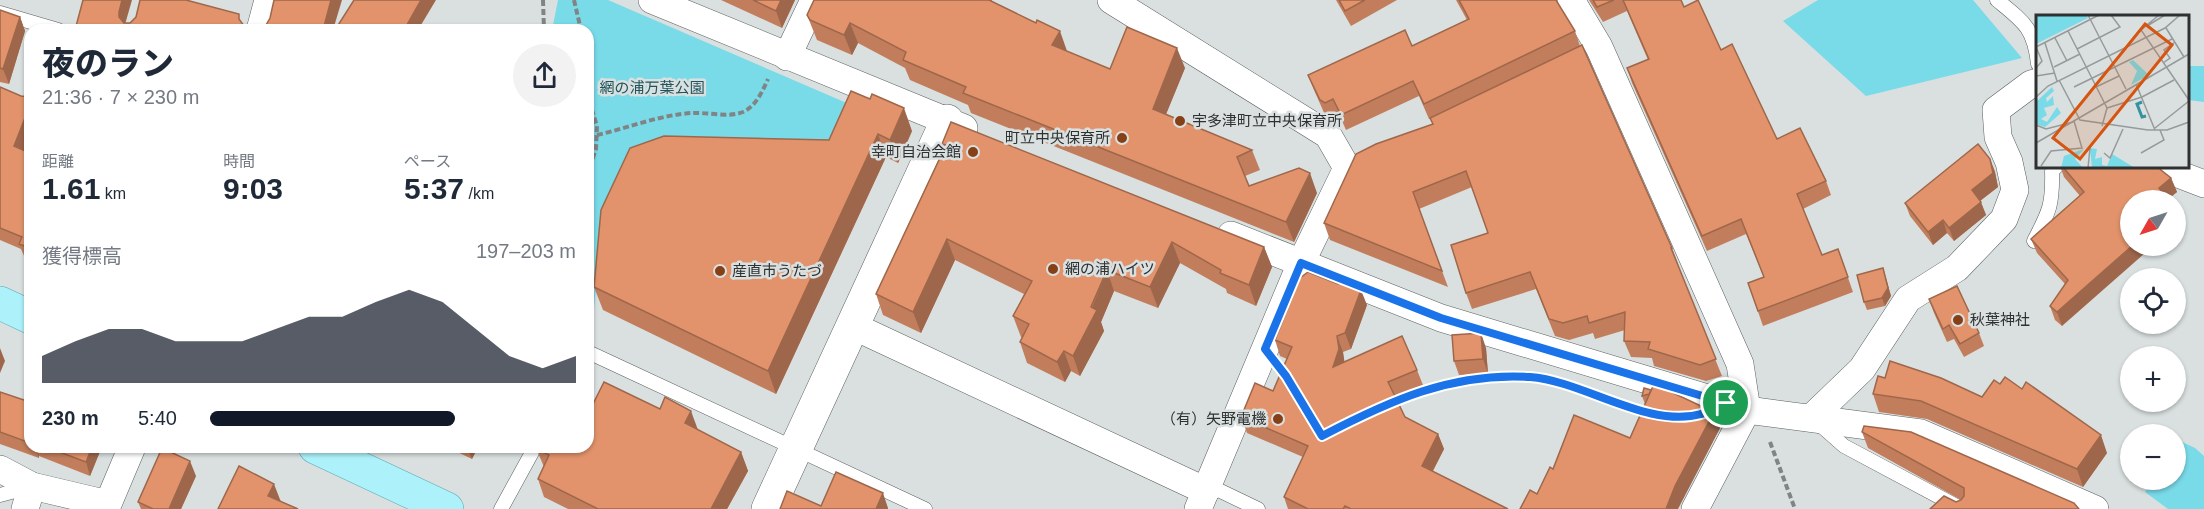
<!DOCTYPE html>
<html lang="ja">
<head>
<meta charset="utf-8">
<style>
	body { margin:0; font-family:Helvetica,"Noto Sans JP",sans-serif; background:#f2f2f3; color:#1f2937; height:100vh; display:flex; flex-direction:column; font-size:22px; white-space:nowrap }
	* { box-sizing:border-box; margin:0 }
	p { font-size:20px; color:#747a83 }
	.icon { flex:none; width:33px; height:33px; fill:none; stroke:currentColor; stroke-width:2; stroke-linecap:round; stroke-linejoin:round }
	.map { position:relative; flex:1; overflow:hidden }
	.panel { position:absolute; left:24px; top:24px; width:570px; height:429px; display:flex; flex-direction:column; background:#fff; border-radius:18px; box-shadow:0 2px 4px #0004 }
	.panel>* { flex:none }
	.needle { width:39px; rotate:231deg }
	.fabs { position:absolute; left:2120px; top:190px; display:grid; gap:12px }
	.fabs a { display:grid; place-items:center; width:66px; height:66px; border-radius:50%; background:#fff; box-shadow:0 2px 4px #0004; font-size:30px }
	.pin { position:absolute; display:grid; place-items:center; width:51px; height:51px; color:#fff; margin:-26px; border:3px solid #fff; border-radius:50%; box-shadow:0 2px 6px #0007 }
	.round { display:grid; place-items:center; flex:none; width:63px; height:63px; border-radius:32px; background:#f2f2f3 }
	.headline { display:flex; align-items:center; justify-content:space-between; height:102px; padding:0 18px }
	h1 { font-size:33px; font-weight:800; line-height:45px }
	.figures { display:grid; grid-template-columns:repeat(3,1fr); gap:9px; height:102px; padding:6px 18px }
	.figures div { display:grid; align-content:center }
	.figures b { font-size:30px; font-weight:800 }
	.figures small { font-size:16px; font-weight:400 }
	.figures p { font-size:16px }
	.chart { height:168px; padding:12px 18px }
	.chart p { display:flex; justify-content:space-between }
	.chart svg { width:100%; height:108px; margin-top:6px; fill:#111827; opacity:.7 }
	ul { padding:0 18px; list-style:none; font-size:20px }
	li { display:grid; grid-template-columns:96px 72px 1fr; align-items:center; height:45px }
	li i { height:15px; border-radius:8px; background:#111827 }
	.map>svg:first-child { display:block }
	.green { fill:#79dae8 }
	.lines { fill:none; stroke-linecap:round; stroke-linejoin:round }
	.lane-casing { stroke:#5a5f5f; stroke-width:15 }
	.street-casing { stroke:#5a5f5f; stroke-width:28 }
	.secondary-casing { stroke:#5a5f5f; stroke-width:34 }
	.primary-casing { stroke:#5ea7b1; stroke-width:34 }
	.path { stroke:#818484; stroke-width:4; stroke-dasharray:6 3; stroke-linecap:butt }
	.lane { stroke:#fff; stroke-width:14 }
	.street { stroke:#fff; stroke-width:27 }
	.secondary { stroke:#fff; stroke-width:33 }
	.primary { stroke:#adf1fa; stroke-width:33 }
	.wall { fill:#c27e5c }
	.shaded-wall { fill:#9e674b }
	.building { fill:#e2936b; stroke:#9e674b; stroke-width:1.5 }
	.route-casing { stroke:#fff; stroke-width:12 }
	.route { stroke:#1a73e8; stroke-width:8 }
	.poi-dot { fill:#854017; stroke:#dae0e0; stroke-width:2 }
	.labels { text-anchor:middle; stroke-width:5; stroke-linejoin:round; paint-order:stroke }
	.park-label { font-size:15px; fill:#21555c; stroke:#dae0e0 }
	.poi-label { font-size:15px; fill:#2f3131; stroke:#dae0e0; text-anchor:start }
	.inset-river { fill:none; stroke:#3593a0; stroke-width:3 }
	.inset-road { fill:none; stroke:#969a9a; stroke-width:1.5 }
	.view { fill:#d65510; fill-opacity:0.15; stroke:#d65510; stroke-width:3 }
	.inset-edge { fill:none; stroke:#2f3131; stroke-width:3 }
</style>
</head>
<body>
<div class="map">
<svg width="2204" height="509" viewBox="0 0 2204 509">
	<rect width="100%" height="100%" fill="#dae0e0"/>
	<g class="green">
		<polygon points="558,0 608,0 849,104 835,152 602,227 591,339 588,337 588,30 552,30"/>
		<polygon points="1818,0 1973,0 2022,58 1866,96 1783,21"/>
		<polygon points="2188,66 2204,66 2204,102 2188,100"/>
		<polygon points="2176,439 2195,448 2204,456 2204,509 2168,509 2145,492 2152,480 2175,480"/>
	</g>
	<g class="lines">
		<g class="lane-casing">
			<g id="lane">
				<path d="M1997,0C2024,22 2034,28 2038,64"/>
				<polyline points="0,13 58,30"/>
				<path d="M2034,241C2049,212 2053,205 2052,171L2057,166"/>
				<polyline points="588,352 925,509"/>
				<polyline points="1818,423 1844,446 1962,509"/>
				<polyline points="1208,485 1258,509"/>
				<polyline points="0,495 30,487"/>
				<polyline points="501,509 535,447"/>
			</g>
		</g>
		<g class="street-casing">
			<g id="street">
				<polyline points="652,0 964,128"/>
				<polyline points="1111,0 1328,135 1347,168 1301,263 1198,509"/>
				<polyline points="1571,0 1599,47 1740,364 1747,410 1695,509"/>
				<polyline points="260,30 268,0"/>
				<polyline points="787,57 814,0"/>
				<polyline points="2171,166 2178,174 2204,184"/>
				<polyline points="1231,235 1441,318 1747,410 1921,433 2095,509"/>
				<polyline points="853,326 1206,491"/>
				<polyline points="1811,418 1862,369 1908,299 1957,268 2004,219 2015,190 2009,162 1998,137 1996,110 2031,84 2038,82"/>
				<polyline points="0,469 32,486 108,504 132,447"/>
				<polyline points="25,509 32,486"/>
			</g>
		</g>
		<g class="secondary-casing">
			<polyline id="secondary" points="768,509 947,121"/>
		</g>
		<g class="primary-casing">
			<g id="primary">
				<polyline points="0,303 30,317"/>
				<polyline points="315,447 447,509"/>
			</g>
		</g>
		<g class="path">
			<polyline points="543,0 544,30"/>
			<polyline points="574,0 581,30"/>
			<polyline points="588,47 592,56 591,107 597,126 596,149 588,172"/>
			<path d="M597,135C628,128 659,115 692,113C707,112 728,118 743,112C756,106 762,92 768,79"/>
			<polyline points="1393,402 1430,388 1469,378 1529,377"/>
			<polyline points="1770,442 1795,509"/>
		</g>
		<use href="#lane" class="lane"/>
		<use href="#street" class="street"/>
		<use href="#secondary" class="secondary"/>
		<use href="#primary" class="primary"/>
	</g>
	<g class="wall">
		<polygon points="721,0 795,0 782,28"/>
		<polygon points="814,0 992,0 992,1 1067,51 1110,69 1185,68 1166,114 1252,150 1260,170 1245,176 1249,186 1317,193 1294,242 971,113 968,105 910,80 905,68 858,43 852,55 817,40 807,15"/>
		<polygon points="1336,0 1397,0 1351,26"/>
		<polygon points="1456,0 1556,0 1575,31 1580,46 1429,119 1419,96 1346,130 1339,114 1330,118 1325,115 1314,90 1308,75 1412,46 1467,20"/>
		<polygon points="1589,0 1681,0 1684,7 1721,50 1777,139 1826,181 1831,195 1803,209 1822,255 1838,249 1853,292 1763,326 1748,283 1764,277 1746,234 1707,251 1632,83 1627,68 1648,60 1627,11 1603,22"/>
		<polygon points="0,10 20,17 25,31 9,84 0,82"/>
		<polygon points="0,87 21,96 30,97 30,133 24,150 30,153 30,260 25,258 21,249 0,240"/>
		<polygon points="1432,124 1672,248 1678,264 1677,265 1722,376 1706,381 1654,366 1652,358 1631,357 1624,341 1625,330 1595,339 1593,333 1569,340 1555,336 1536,289 1472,309 1466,293 1488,233 1472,187 1419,209 1448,287 1330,240 1324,223"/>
		<polygon points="912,131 898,163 886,157 776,394 603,310 594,287 829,140"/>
		<polygon points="942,144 1264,247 1272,267 1256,306 1227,293 1226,289 1180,263 1158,308 1114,291 1101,322 1104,331 1080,376 1071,371 1065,382 1027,363 1020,342 1022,338 1021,337 1013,316 1024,294 955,260 921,333 883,315 876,294 944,148"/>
		<polygon points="1990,159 1995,172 1998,187 1980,201 1986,215 1954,241 1947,233 1933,245 1910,216 1905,203"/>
		<polygon points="2060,166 2158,166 2161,170 2171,178 2177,192 2168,199 2169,201 2130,201 2062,326 2055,320 2050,306 2065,284 2037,253 2031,239 2080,196 2064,177"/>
		<polygon points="1883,268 1891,296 1885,306 1867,310 1864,302"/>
		<polygon points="1929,299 1979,333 1984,346 1964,357 1954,339 1947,342 1934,313"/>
		<polygon points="1367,305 1351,349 1343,352 1344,362 1417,370 1423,385 1396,397 1405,417 1438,434 1444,449 1433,471 1508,509 1288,509 1284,497 1303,457 1247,433 1241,417 1273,391 1287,359 1280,356 1275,340"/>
		<polygon points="1486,348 1488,374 1459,375 1454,361"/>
		<polygon points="1885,378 1982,397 2107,453 2083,487 1927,419 1879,412 1873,394"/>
		<polygon points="1644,388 1714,412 1720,428 1681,502 1537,494 1553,469 1630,438 1645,404 1642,396"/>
		<polygon points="0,392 30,402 30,447 101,447 101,449 90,476 39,456 39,458 0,444"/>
		<polygon points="698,430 741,452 748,471 727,509 568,509 544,497 538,479 544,467 536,448"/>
		<polygon points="1862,432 2074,503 1961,500 1868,448"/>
		<polygon points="447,447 478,447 472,459"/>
		<polygon points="196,476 181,509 141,509 138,502"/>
	</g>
	<g class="shaded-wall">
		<polygon points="122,0 132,0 124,28 119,17 119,12"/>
		<polygon points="331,0 342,0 333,30 323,30"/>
		<polygon points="421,0 436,0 418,30 404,30"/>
		<polygon points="781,0 795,0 782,28 776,11"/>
		<polygon points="20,17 25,31 9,84 3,69"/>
		<polygon points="850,23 858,43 852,55 844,35"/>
		<polygon points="1060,31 1067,51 1060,66 1052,45"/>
		<polygon points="1177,48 1185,68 1160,129 1153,109"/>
		<polygon points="30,105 30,133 20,161 14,146"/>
		<polygon points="904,108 912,131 898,163 890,140"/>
		<polygon points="878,134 886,157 776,394 768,371"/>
		<polygon points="1990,159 1995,172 1998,187 1976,204 1972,190"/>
		<polygon points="1310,173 1317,193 1294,242 1286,222"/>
		<polygon points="2171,178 2177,192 2166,201 2159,188"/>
		<polygon points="1981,202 1986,215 1954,241 1949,228"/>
		<polygon points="1943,220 1947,233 1933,245 1928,232"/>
		<polygon points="947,239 955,260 921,333 913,312"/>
		<polygon points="1172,242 1180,263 1158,308 1150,287"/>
		<polygon points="2132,246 2153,246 2062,326 2057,312"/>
		<polygon points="1264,247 1272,267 1256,306 1249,285"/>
		<polygon points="1883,268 1891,296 1885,306 1882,298"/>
		<polygon points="1107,270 1114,291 1101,322 1104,331 1080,376 1073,356"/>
		<polygon points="1361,290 1367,305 1351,349 1345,333"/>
		<polygon points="1481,333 1486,348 1488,374 1483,359"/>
		<polygon points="1337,336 1343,352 1345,365 1333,367"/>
		<polygon points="0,348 5,361 0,373"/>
		<polygon points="1064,351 1071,371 1065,382 1057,362"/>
		<polygon points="691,411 698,430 685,423"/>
		<polygon points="1714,412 1720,428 1678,509 1666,509 1675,486"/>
		<polygon points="1438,434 1444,449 1427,482 1422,466"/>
		<polygon points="2101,435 2107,453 2083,487 2077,469"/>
		<polygon points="35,447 36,447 39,456 39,458"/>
		<polygon points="92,447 101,447 101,449 90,476 86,462"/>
		<polygon points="467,447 478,447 472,459"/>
		<polygon points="741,452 748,471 727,509 711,509"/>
		<polygon points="190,461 196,476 181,509 169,509"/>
		<polygon points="274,484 281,502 268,496"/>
		<polygon points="883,493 888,508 888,509 876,509"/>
	</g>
	<g class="building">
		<polygon points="83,0 122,0 119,12 119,17 124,23 130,23 136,17 140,0 186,0 239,14 239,19 244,26 251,30 259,29 266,25 270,18 274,0 331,0 323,30 70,30 70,29 75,30"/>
		<polygon points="354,0 421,0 404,30 335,30"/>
		<polygon points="753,0 781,0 776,11"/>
		<polygon points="814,0 989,0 1036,23 1037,20 1060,31 1052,45 1110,69 1127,27 1177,48 1153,109 1252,150 1237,157 1249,186 1299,168 1310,173 1286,222 963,93 966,87 903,60 906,52 850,23 844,35 810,20 807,15"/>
		<polygon points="1339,0 1365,0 1345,11"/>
		<polygon points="1459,0 1556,0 1575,31 1424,104 1413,81 1341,115 1333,99 1325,103 1320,100 1308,75 1405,30 1412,46 1469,19"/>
		<polygon points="1593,0 1614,0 1597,7"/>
		<polygon points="1623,0 1681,0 1684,7 1698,0 1721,50 1732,44 1777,139 1800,128 1826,181 1797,194 1822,255 1838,249 1848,277 1758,311 1748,283 1764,277 1741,219 1702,236 1627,68 1649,59"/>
		<polygon points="0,10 20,17 3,69 0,68"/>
		<polygon points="1582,45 1672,248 1671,248 1716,359 1700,365 1648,349 1650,342 1624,341 1625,312 1589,323 1587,316 1563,323 1549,319 1530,272 1466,293 1451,245 1488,233 1466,171 1413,192 1442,271 1324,223 1356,154 1376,144 1433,124 1430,118"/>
		<polygon points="0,87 21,96 30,97 30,105 14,146 30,153 30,248 19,244 22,237 0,228"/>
		<polygon points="851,91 870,99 872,94 904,108 890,140 878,134 768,371 594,287 601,210 630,148 664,136 829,140"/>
		<polygon points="951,122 1264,247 1249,285 1220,273 1221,270 1172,242 1150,287 1107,270 1091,307 1097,310 1073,356 1064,351 1057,362 1020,342 1029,324 1013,316 1032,281 947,239 913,312 876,294 946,145 942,144"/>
		<polygon points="1978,144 1990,159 1993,173 1972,190 1981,202 1949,228 1943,220 1928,232 1905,203"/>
		<polygon points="2062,166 2158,166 2161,170 2171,178 2159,188 2169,200 2168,201 2130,201 2130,246 2132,246 2057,312 2050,306 2068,280 2031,239 2084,192"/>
		<polygon points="1883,268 1888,288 1882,298 1864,302 1857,275"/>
		<polygon points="1308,272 1338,284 1342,282 1361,290 1345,333 1337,336 1339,349 1333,367 1402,336 1417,370 1388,382 1405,417 1438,434 1422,466 1508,509 1351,509 1345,506 1343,509 1308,509 1284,497 1308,446 1241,417 1255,383 1273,391 1292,347 1275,340 1300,278"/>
		<polygon points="1957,286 1979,333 1960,344 1949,325 1943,329 1929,299"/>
		<polygon points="1481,333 1483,359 1454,361 1452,335"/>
		<polygon points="1890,361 1941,378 1982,397 1994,380 2000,384 2005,377 2022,389 2026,382 2101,435 2077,469 1921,401 1873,394 1878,376 1885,378"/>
		<polygon points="604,382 660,409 665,397 691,411 685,423 741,452 711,509 598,509 538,479 549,455 536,448 536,447 588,447 588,414"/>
		<polygon points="1654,384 1714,412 1675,486 1666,509 1520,509 1530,490 1537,494 1550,467 1553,469 1574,415 1630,438"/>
		<polygon points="1644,388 1651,390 1649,394 1642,396"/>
		<polygon points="0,392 30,402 30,443 0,432"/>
		<polygon points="1864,426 1911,432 2074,503 2079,509 1930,509 1944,496 1956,502 1961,500 1964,496 1964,488 1862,432"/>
		<polygon points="46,447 92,447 86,462"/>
		<polygon points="162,448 190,461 169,509 153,509 138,502"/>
		<polygon points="239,466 274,484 268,496 298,509 218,509"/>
		<polygon points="836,472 883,493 876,509 780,509 787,491 821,506"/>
	</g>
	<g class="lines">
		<g class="route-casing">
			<path id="route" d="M1301,263L1441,318L1726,403C1718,407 1710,412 1701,414C1648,429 1584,381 1530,377C1452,372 1389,401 1322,436L1286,376L1265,349Z"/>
		</g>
		<use href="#route" class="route"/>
	</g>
	<g class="poi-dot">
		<circle cx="1180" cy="121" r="6"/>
		<circle cx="1122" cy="138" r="6"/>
		<circle cx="973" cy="152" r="6"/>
		<circle cx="1053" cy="269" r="6"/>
		<circle cx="720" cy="271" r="6"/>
		<circle cx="1958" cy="320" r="6"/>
		<circle cx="1278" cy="419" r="6"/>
	</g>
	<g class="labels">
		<g class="park-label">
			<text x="652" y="93">網の浦万葉公園</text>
		</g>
		<g class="poi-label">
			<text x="1192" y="126">宇多津町立中央保育所</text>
			<text x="1110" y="143" text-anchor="end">町立中央保育所</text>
			<text x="961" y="157" text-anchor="end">幸町自治会館</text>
			<text x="1065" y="274">網の浦ハイツ</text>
			<text x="732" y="276">産直市うたづ</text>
			<text x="1970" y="325">秋葉神社</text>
			<text x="1266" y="424" text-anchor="end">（有）矢野電機</text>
		</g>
	</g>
	<g transform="translate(2036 15)">
		<rect width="153" height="153" fill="#dae0e0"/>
		<path d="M0,0H50L52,3L0,29ZM97,45L113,60L95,70L101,56L93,47ZM16,72L18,76L10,83L11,87L17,81L18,90L8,93L11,100L5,104L11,107L21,92L25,98L9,112L0,109V87ZM54,133L61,134L59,144L66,142V150L71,151L76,139L99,153H56ZM48,134L39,144L47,153H25L28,141Z" fill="#79dae8"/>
		<path class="inset-river" d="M106,87L101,89L106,102L110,101"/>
		<path class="inset-road" d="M52,0L90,74M123,0L105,15L153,85M111,11L129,0M130,13L148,42M32,16L71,93L66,111M19,23L31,46M9,28L21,66M0,32L63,0M41,34L84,12L75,0M127,48L134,43L128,35L139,27M18,52L44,39M0,53L6,46L0,32M0,61L19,58M23,65L44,105L112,115H131L153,107M100,69L119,115M38,72L136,24M60,72L83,61M0,82L12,71L129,13L144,0M71,93L106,82L138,65M0,110L10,114L37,107M119,113L153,86M0,128L153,39M68,138L74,143L87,114M105,138L128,125L124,115M5,151L15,136L46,133L38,106M52,153L54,133"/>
		<path class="view" d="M109,9L136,30L44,144L17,123Z"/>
		<rect width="153" height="153" class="inset-edge"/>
	</g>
</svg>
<div class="fabs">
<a><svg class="needle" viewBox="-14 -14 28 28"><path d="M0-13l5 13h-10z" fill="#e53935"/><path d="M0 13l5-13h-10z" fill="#747a83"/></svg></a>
<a><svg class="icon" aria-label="locate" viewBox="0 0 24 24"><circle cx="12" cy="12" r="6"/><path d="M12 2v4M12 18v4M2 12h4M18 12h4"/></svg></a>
<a>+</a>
<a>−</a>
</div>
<div class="pin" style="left:1726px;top:403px;background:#1e9e55"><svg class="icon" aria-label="arrive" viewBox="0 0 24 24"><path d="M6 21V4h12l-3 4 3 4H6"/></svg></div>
<section class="panel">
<div class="headline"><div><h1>夜のラン</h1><p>21:36 · 7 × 230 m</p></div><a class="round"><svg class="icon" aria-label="share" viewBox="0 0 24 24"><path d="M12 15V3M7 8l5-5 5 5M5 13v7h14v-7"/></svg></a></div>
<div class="figures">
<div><p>距離</p><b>1.61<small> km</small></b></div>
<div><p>時間</p><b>9:03</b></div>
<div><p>ペース</p><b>5:37<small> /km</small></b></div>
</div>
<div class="chart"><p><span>獲得標高</span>197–203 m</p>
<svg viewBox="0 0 160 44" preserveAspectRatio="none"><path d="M0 44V33L10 27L20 22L30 22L40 27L50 27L60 27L70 22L80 17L90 17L100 11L110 6L120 11L130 22L140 33L150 38L160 33V44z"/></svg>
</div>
<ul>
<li><b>230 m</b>5:40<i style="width:67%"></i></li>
</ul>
</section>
</div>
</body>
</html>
